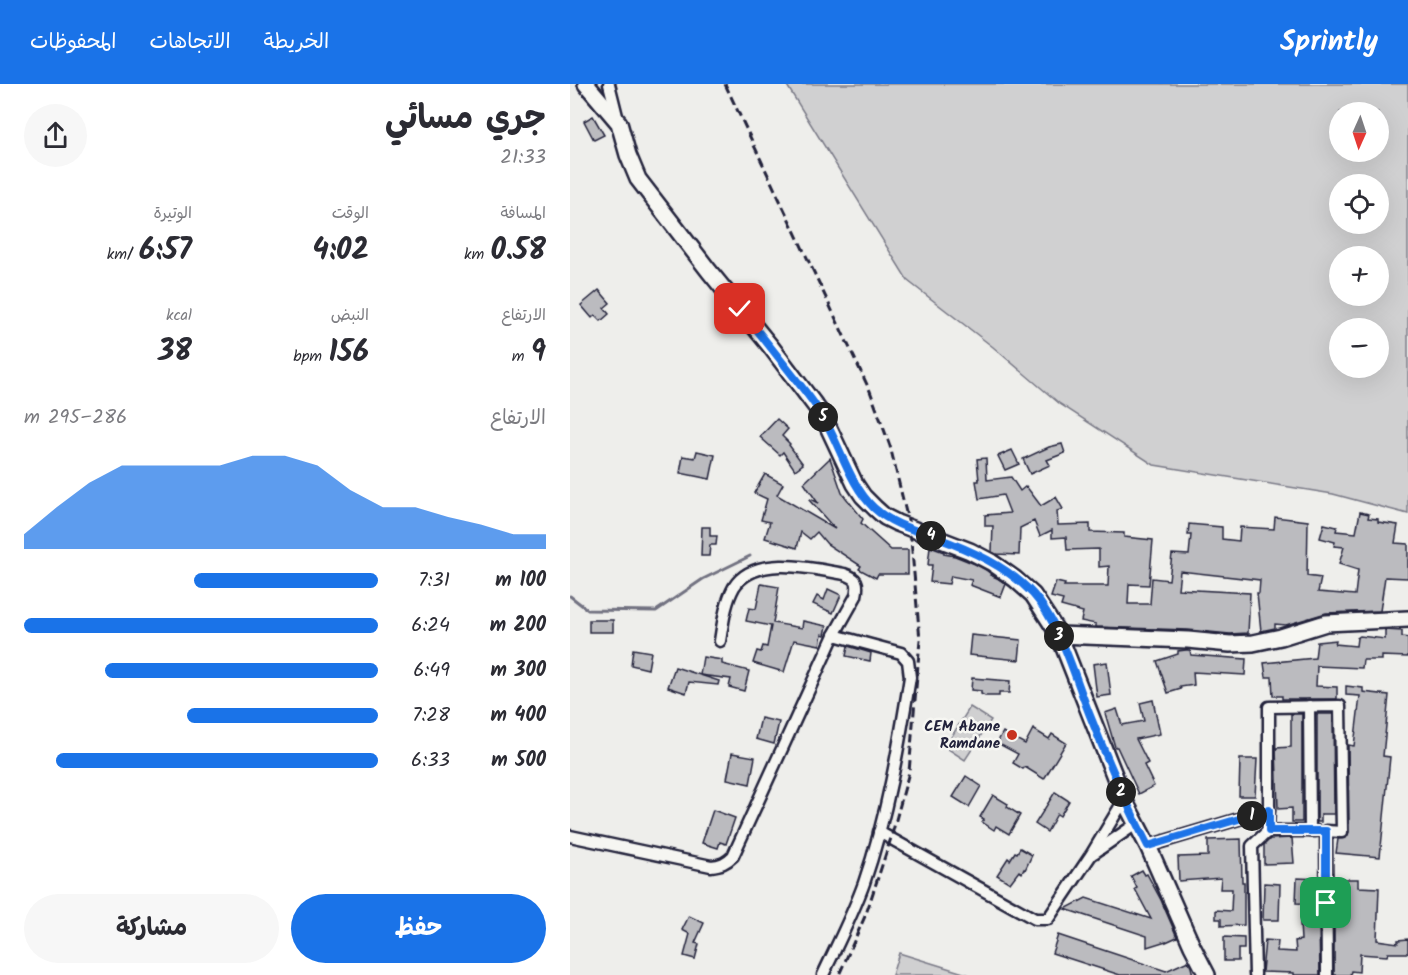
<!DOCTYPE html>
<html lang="ar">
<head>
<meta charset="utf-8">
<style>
	body { margin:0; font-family:Kalam,"Playpen Sans Arabic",sans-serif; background:#f7f7f7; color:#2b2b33; direction:rtl; height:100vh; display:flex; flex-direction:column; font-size:22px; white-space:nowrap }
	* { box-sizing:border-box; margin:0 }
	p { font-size:20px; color:#7c7c81 }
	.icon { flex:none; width:33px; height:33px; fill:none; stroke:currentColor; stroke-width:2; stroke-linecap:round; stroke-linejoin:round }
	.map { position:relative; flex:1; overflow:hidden; direction:ltr }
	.sheet { display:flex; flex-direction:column; background:#fff; width:570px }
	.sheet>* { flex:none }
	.needle { width:39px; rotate:183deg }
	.tools { position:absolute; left:759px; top:18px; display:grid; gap:12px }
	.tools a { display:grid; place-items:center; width:60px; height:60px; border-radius:50%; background:#fff; box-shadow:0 6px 24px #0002; font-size:30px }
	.pin { position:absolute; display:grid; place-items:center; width:51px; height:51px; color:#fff; margin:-26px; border-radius:12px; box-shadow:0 3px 9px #0006 }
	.km { position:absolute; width:30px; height:30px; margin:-15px; border-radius:50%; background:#222; color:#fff; font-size:16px; line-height:30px; text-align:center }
	.round { display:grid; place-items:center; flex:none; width:63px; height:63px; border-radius:32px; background:#f7f7f7 }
	.head { display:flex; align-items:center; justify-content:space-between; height:102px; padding:0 24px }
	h1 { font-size:33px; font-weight:700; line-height:45px }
	.stats { display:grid; grid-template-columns:repeat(3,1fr); gap:9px; height:102px; padding:6px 24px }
	.stats div { display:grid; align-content:center }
	.stats b { font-size:30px; font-weight:700 }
	.stats small { font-size:16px; font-weight:400 }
	.stats p { font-size:16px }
	.chart { height:168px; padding:12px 24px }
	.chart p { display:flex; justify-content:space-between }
	.chart svg { width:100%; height:108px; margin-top:6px; fill:#1a73e8; opacity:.7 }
	.primary-button { display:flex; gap:12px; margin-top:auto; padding:12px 24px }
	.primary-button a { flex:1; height:69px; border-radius:36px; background:#1a73e8; color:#fff; font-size:24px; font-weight:700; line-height:69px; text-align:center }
	.primary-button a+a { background:#f7f7f7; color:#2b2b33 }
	ul { padding:0 24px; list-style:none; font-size:20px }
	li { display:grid; grid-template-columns:96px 72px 1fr; align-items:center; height:45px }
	li i { height:15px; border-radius:8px; background:#1a73e8 }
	header { display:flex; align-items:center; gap:36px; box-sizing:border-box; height:84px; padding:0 30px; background:#1a73e8; color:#fff }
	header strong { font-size:28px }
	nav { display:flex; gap:33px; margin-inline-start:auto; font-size:21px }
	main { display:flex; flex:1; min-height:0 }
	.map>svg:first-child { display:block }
	.green { fill:#d0d0d1; stroke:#797986; stroke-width:1.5; fill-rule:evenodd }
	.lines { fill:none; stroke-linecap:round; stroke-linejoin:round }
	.stream { stroke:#727281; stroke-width:3 }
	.building { fill:#bbbbbf; stroke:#22223b; stroke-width:1.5 }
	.street-casing { stroke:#22223b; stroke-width:15 }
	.secondary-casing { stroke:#22223b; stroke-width:20 }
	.street { stroke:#f6f6f2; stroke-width:10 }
	.secondary { stroke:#f6f6f2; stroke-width:15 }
	.rail { stroke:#22223b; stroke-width:3; stroke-dasharray:9 4.5; stroke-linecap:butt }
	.route-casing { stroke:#fff; stroke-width:12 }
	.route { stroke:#1a73e8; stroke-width:8 }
	.poi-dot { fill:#c8321e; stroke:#f6f6f2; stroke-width:2 }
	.labels { text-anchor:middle; stroke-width:5; stroke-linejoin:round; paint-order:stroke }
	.poi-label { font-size:15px; font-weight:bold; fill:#22223b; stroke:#f6f6f2; text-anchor:end }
</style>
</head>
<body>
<header>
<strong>Sprintly</strong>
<nav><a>الخريطة</a><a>الاتجاهات</a><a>المحفوظات</a></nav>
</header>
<main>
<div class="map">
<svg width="838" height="891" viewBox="0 0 838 891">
	<rect width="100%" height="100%" fill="#eeeeeb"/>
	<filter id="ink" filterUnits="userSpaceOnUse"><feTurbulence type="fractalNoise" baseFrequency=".0167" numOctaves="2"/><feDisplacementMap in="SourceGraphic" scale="12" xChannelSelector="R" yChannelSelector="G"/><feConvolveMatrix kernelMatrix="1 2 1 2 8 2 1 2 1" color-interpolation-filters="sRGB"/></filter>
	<g filter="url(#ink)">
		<g class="green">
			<path d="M216,0H838V430L763,410L584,381L490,320L423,263L338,197ZM808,28V68H770V28ZM808,100V140H770V100ZM770,172H808V212H770ZM770,244H808V284H770Z"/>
			<polygon points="400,623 421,636 395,676 375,663"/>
			<polygon points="329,869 400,891 322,891"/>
		</g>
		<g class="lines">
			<polyline class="stream" points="0,512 18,526 86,527 133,495 180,472"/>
		</g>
		<g class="building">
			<polygon points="23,32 34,51 24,56 14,37"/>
			<polygon points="29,206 40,219 34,224 39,230 31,237 25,231 22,234 11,221"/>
			<polygon points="207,335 218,345 212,352 220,360 219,361 233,380 225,386 213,368 210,371 190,353"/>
			<polygon points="492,360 495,369 477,376 480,381 460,390 453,375 479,363"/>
			<polygon points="442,366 449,380 435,386 428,372"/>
			<polygon points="127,367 145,371 140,395 110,389 113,372 125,374"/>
			<polygon points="260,374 272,409 293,435 291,439 321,466 338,466 338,490 308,490 306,494 289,485 291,482 257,460 247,448 240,455 231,448 227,464 195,454 200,438 191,436 197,415 184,409 195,390 213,400 207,411 265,445 239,416 240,415 248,419 234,399"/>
			<polygon points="416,374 417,396 441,393 450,407 456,402 471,422 486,413 493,425 487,427 488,441 520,440 520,448 554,449 554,453 583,456 579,501 559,500 558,520 580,520 582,494 599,496 602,470 619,471 621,451 618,451 619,440 652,443 652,455 669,457 670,443 704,445 705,433 738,437 737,492 751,494 748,508 785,511 788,486 769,480 774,463 764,462 765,458 750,454 754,440 767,443 766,447 786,449 790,428 799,430 798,434 808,435 808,438 828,441 825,459 838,460 838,494 815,493 810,527 756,529 716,541 705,540 705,544 691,547 687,509 689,509 690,496 610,487 608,505 680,509 678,549 660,550 618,546 526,543 526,540 511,537 513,528 491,522 493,516 481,513 486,498 495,500 494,502 538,502 539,482 529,483 529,465 497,466 496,453 482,454 482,446 470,452 464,437 450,444 449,471 426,470 422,468 423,442 415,442 415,431 440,429 433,411 409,415 406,397 409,397 407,375"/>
			<polygon points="132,443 140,443 140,452 147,452 146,461 140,461 139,472 131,472"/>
			<polygon points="360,463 374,468 374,470 385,472 405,480 416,486 421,490 420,491 427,494 436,500 431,513 400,501 402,496 381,492 379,500 360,498 362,481 358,481"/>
			<polygon points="191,500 209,503 203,539 232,544 233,537 257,542 255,551 252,550 250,561 224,556 214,588 183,579 187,567 191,568 193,562 197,563 201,542 176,537 179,524 186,525"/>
			<polygon points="258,505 271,511 263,529 243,520 247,512 254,516"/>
			<rect x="19" y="536" width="24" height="12"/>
			<polygon points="815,546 832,547 832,553 838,554 838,573 812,572 812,576 793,576 792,584 747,582 746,602 767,603 767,615 712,615 712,612 703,612 702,593 696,593 694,579 745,574 747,558 766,556 765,560 786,562 787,554 790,552 815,555"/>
			<polygon points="401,551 451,556 449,576 399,571"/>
			<polygon points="278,562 301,569 300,577 276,572"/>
			<polygon points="63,565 81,568 78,585 61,581"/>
			<polygon points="616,566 620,566 621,571 676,575 675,591 623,588 624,601 610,603 611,605 598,609 587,577 608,570 608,567"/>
			<polygon points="133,573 152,576 152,580 179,587 174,607 159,603 161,595 130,591"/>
			<polygon points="537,578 541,611 527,613 523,580"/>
			<polygon points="105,583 149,597 148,601 119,598 116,609 98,603"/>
			<polygon points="402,594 440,597 439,609 429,609 429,612 415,612 411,610 411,607 401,606"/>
			<polygon points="776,602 793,604 793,608 819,611 813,672 820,673 810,773 766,769 768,755 776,754 779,748 778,661 784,662 790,612 776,611"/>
			<polygon points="583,616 590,650 566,655 578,679 574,681 584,702 569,710 547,663 545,663 535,629 547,625 552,641 574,637 570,619"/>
			<polygon points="721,630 732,630 732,738 722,738 722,724 708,725 706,664 721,663"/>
			<polygon points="747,630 763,630 764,730 751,730 751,738 747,738"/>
			<polygon points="191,634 209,638 204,660 186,655"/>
			<polygon points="463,645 479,655 482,650 496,659 474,695 455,683 453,685 443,679 448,670 427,659 433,648 455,660"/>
			<polygon points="162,669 185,673 180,700 157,695"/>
			<polygon points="670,675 687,675 685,712 669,712"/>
			<polygon points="396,692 411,702 399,723 383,713"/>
			<polygon points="485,708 499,717 490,732 487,730 477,748 465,740"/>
			<polygon points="423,711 438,720 437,723 450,731 439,750 426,742 424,746 412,738 414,735 410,733"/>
			<polygon points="143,726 165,734 156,760 150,758 148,764 132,759"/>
			<polygon points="722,754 724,779 694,780 694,761 700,755"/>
			<polygon points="671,755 672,798 674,798 674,841 651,842 651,835 646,835 646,826 661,827 662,805 650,805 651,794 609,797 608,773 638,772 638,756"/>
			<polygon points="450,764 462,771 455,786 454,785 452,789 449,787 440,799 427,791 438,774 440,776 445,768 447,769"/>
			<polygon points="572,786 575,791 577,790 591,816 607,853 596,858 596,857 577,863 577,852 495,825 516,814 581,835 565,805 567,804 561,792"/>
			<polygon points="727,794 749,795 749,820 726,819"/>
			<polygon points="766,795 788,795 788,803 809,804 807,856 828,859 828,856 838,855 838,869 818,869 817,872 790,870 789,888 781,887 780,891 764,891 764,796"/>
			<polygon points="694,799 710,800 709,836 693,836"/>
			<polygon points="119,832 134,839 125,859 129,860 125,875 114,872 120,850 112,846"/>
			<polygon points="749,838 750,891 724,891 724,889 692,888 695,856 708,857 707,867 726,868 725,857 731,856 730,839"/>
			<polygon points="488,851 596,887 618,877 621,883 623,891 550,891 482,869"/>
			<polygon points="654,853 674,854 674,865 668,865 668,877 654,877"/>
		</g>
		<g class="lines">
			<g class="street-casing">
				<g id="street">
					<polyline points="39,0 48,36"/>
					<polyline points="739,622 740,747"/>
					<polyline points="698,747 746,747"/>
					<polyline points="309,748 465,835 478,835 521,771 554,716"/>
					<path d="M0,752L141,782C151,781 156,779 163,772L264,551L286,512C289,498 287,494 274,490C242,484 185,470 164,503C155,519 153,539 150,557"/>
					<polyline points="578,762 699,726 699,623 770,622 772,748 756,747 757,891"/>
					<polyline points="524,769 566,740"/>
					<path d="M253,891C267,861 283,830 294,799C317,732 329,662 340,593L338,577L331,569L264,551"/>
					<polyline points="685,891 682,762 698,747 699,726"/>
				</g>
			</g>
			<g class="secondary-casing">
				<g id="secondary">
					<polyline points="16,0 49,39 58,71 68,95 139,187 201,263 253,332 285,400 293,412 305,424 315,433 327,439 400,467 421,478 445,495 463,511 489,551 554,716 578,762 622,862 637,891"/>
					<polyline points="489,551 618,556 660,560 683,559 711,553 756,539 838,535"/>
				</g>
			</g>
			<use href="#street" class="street"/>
			<use href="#secondary" class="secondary"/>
			<polyline class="rail" points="155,0 300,307 320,362 340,445 350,556 339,688 321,754 296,830 269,891"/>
		</g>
	</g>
	<g class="lines" filter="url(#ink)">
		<g class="route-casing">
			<path id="route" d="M170,225C188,247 206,270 224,293C234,306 245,319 253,333C271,363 279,400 304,424C321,440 344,446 365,453C400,466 437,482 463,510C491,541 504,591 519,629C537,675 556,719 578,762L699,726V747H756V819"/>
		</g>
		<use href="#route" class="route"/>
	</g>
	<circle class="poi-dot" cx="442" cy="651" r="6"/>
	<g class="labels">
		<g class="poi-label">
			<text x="430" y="647">CEM Abane<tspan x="430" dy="17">Ramdane</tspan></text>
		</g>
	</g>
</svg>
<div class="tools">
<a><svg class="needle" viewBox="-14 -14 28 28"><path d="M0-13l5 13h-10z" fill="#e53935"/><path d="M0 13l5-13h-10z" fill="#7c7c81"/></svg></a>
<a><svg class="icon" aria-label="locate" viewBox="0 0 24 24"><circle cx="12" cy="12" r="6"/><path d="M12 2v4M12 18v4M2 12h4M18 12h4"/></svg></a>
<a>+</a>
<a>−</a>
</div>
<div class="pin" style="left:756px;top:819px;background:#1e9e55"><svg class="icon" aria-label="arrive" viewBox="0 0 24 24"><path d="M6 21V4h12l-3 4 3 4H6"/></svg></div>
<div class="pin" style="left:170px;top:225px;background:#d93025"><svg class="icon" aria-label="check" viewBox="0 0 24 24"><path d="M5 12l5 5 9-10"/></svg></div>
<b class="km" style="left:682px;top:732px">1</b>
<b class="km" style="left:551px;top:708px">2</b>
<b class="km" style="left:489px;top:552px">3</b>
<b class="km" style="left:361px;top:452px">4</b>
<b class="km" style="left:253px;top:333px">5</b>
</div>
<section class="sheet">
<div class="head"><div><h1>جري مسائي</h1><p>21:33</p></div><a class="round"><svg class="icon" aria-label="share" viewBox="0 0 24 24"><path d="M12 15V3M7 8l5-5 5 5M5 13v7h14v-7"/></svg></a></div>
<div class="stats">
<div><p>المسافة</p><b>0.58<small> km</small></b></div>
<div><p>الوقت</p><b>4:02</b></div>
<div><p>الوتيرة</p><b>6:57<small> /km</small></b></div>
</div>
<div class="stats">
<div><p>الارتفاع</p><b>9<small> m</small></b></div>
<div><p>النبض</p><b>156<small> bpm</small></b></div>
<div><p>kcal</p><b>38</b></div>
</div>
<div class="chart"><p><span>الارتفاع</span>286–295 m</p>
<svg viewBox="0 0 160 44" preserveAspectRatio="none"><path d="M0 44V38L10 27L20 17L30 10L40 10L50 10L60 10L70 6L80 6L90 10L100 20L110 27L120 27L130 31L140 34L150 38L160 38V44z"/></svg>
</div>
<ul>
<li><b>100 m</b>7:31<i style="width:52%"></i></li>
<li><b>200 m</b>6:24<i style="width:100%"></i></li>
<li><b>300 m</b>6:49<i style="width:77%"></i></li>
<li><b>400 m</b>7:28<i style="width:54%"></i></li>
<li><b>500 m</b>6:33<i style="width:91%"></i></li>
</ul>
<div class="primary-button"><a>حفظ</a><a>مشاركة</a></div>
</section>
</main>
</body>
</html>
